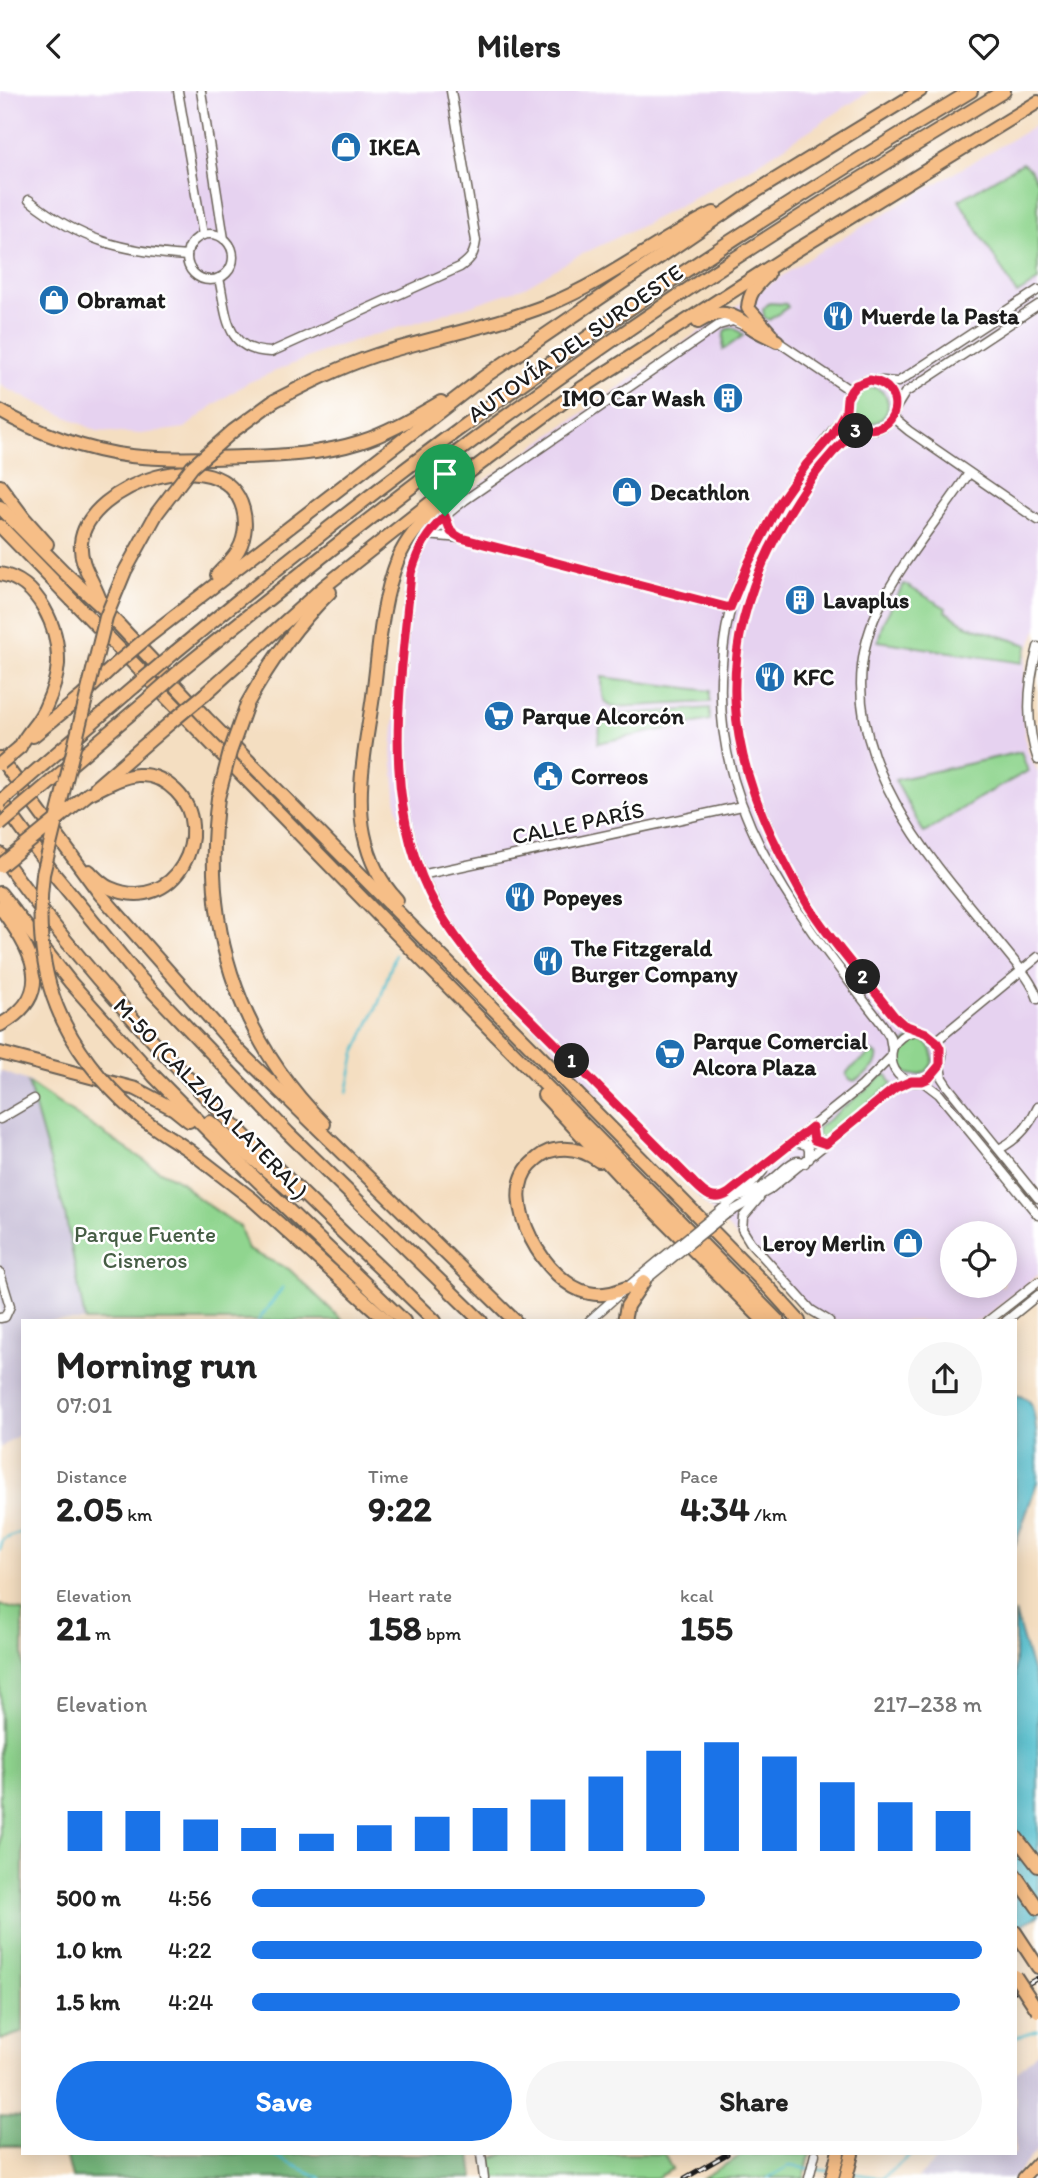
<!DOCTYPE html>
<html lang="en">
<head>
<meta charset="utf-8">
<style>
	body { margin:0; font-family:Itim,sans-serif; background:#f6f6f6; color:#222; height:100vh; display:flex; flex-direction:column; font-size:26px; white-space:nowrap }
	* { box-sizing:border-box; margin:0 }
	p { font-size:23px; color:#767676 }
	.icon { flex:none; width:38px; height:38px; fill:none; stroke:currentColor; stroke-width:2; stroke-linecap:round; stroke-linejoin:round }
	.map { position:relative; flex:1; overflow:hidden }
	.side { position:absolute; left:21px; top:1228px; width:996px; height:836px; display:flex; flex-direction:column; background:#fff; border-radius:0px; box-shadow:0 4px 18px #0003 }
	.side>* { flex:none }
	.tools { position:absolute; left:940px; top:1130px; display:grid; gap:14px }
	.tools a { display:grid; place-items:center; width:77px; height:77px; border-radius:50%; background:#fff; box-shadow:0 4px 18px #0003; font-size:35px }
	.pin { position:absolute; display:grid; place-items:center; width:60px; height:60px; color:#fff; margin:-72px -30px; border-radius:50% 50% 50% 0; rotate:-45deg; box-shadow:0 0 7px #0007 }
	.pin .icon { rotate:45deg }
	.km { position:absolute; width:35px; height:35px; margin:-18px; border-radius:50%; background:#222; color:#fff; font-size:19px; line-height:35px; text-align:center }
	.round { display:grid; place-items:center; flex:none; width:74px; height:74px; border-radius:37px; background:#f6f6f6 }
	.summary { display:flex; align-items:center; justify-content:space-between; height:119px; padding:0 35px }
	h1 { font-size:38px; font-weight:700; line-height:52px }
	.figures { display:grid; grid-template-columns:repeat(3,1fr); gap:10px; height:119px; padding:7px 35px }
	.figures div { display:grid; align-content:center }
	.figures b { font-size:35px; font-weight:700 }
	.figures small { font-size:19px; font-weight:400 }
	.figures p { font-size:19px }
	.chart { height:196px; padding:14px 35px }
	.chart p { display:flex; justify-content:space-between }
	.chart svg { width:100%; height:126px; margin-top:7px; stroke:#1a73e8; stroke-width:6 }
	.cta { display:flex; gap:14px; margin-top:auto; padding:14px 35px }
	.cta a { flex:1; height:80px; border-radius:42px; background:#1a73e8; color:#fff; font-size:28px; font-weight:700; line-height:80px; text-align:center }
	.cta a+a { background:#f6f6f6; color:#222 }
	ul { padding:0 35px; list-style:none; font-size:23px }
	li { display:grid; grid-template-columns:112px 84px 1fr; align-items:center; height:52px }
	li i { height:18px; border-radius:9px; background:#1a73e8 }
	header { display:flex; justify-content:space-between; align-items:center; height:91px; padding:0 35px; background:#fff; font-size:32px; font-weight:700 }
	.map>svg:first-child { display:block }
	.built { fill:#e6d2f0; fill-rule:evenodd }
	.industrial { fill:#c8bfd8 }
	.green { fill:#90d58f; stroke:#567856; stroke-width:2 }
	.forest { fill:#74b67a; stroke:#48694b; stroke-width:2 }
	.water { fill:#55c0cf; stroke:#386e76; stroke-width:2 }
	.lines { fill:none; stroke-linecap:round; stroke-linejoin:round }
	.stream { stroke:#55c0cf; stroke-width:2.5 }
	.minor-casing { stroke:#686056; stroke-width:11 }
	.major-casing { stroke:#686056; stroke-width:14 }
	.highway-casing { stroke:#686056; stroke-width:16 }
	.minor { stroke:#fff; stroke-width:8 }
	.major { stroke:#f6be87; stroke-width:10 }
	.highway { stroke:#f6be87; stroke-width:12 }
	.rail-casing { stroke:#1c1c1c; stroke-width:5 }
	.rail { stroke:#fff; stroke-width:2.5; stroke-dasharray:8; stroke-linecap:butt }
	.minor-bridge-casing { stroke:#686056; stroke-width:11; stroke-linecap:butt }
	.highway-bridge-casing { stroke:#686056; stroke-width:16; stroke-linecap:butt }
	.minor-bridge { stroke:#fff; stroke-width:8 }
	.highway-bridge { stroke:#f6be87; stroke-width:12 }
	.route-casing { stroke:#fff; stroke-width:14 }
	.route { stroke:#e11d48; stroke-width:9 }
	.labels { text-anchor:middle; stroke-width:5; stroke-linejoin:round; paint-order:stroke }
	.poi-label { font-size:23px; font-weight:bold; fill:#1c1c1c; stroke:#fff; text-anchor:start }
	.street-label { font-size:23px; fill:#1c1c1c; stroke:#fff }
	.park-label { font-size:23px; fill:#455d44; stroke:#fff }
</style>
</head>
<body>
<header><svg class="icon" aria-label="back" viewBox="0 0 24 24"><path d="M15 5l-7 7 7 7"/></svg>Milers<svg class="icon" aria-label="heart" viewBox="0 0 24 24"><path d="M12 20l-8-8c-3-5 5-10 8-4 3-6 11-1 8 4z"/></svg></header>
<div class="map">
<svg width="1038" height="2087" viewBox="0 0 1038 2087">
	<rect width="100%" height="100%" fill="#fff"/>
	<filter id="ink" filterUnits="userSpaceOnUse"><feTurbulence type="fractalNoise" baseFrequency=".0143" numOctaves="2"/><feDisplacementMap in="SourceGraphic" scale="14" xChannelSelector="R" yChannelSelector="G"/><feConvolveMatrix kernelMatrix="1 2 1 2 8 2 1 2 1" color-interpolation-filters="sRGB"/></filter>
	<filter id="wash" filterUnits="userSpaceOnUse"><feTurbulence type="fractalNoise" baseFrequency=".00686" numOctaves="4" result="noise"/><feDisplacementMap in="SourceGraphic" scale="28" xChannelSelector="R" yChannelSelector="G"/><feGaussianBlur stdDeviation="1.57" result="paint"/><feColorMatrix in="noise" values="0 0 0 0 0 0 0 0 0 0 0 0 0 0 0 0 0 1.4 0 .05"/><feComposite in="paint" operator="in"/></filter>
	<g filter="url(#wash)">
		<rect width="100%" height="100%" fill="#f4dec1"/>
		<g class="built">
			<polygon points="0,0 870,0 757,73 641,135 576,166 525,196 466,216 331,257 247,292 214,314 185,337 141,343 97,340 5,297 0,292"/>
			<path d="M1038,33V537L1027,561L1021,615L1027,658L1038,682V1184L980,1230H819L465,867L428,812L412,774L397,715L392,662L406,480L413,458L437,423L716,229L812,165ZM952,1143H1004V1195H952Z"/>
		</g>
		<g class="industrial">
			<polygon points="0,980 31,991 53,1074 79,1184 86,1230 23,1230 23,1341 0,1357"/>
			<polygon points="1038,1960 1038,2058 1013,2087 918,2087 942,2063 1015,2063 1015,1983"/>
		</g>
		<g class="green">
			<polygon points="1022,72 1030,78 1038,92 1038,190 1017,203 959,109"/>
			<polygon points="769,212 786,213 788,216 769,229 764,226 763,218"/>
			<polygon points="734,237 744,244 723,259 724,241 727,238"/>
			<circle cx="870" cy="314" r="18"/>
			<polygon points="904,493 946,517 945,520 966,534 1028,554 1022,572 878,550 883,531"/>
			<path d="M602,586L710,600V611L613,616C600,612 603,597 602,586Z"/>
			<polygon points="710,617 710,629 598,652 601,629 604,625"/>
			<polygon points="1021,661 1028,680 977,708 924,742 895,689"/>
			<circle cx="915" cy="966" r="18"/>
			<path d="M872,961L877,963C880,976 864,985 854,990L849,988L846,984L848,980Z"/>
			<polygon points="884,984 887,984 892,993 825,1048 821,1048 817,1046 818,1037"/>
			<polygon points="28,992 160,1080 182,1091 194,1104 240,1136 248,1159 289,1178 343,1230 85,1230 65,1123"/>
			<polygon points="0,1514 23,1520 23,1941 0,1949"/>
			<polygon points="503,2063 664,2063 672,2078 656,2087 492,2087 490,2068"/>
			<polygon points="744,2063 810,2063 804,2087 702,2087"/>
		</g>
		<g class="forest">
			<polygon points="0,2025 23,2026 23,2055 0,2055"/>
			<polygon points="66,2063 471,2063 474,2087 72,2087"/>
		</g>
		<g class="water">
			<path d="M1015,1304C1021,1305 1026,1306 1030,1311C1038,1325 1038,1373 1037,1391L1015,1455Z"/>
			<polygon points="1015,1522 1038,1599 1038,1825 1015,1837"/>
		</g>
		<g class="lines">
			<g class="stream">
				<polyline points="347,1002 355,962 379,911 395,864"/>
				<polyline points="258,1230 283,1196"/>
				<polyline points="0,1459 3,1449 23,1440"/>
				<polyline points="1015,1946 1038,1939"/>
				<polyline points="270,2063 321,2087"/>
				<polyline points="850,2082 883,2087 911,2063"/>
				<polyline points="768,2087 789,2075 829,2080"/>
			</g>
		</g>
	</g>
	<g filter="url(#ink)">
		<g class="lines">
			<g class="minor-casing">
				<g id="minor">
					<polyline points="178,0 203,144"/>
					<polyline points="201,0 224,148"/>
					<path d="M29,109C81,150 122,160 187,165"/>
					<circle cx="210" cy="166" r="23"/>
					<path d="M219,187C227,223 224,260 271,261L460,176C471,168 474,164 476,150L451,0"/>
					<path d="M740,233L733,230L719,234L465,409C435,432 422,444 411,482C401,595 379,714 438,817C450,839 465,859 481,878L705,1103C726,1116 755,1102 772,1089C779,1084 786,1075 794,1071C799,1069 800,1070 805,1072"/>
					<polyline points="777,250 851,300"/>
					<path d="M878,290C912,307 889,350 859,336C839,325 844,295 865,290C875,288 888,291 898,291L1038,199"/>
					<polyline points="895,318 905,302 1038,214"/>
					<path d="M846,319C829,348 809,369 790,396C771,424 756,455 742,485C729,514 724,542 722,573C709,717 799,826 882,933L890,946L892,958"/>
					<polyline points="892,326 909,340 1038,429"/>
					<path d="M860,336C819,367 791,413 769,459C717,567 727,660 781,764C791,783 800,802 812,820C836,857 867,890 894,925C898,929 902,932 907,935C924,943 951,949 939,976C936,983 930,988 923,990C888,999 876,943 919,940"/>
					<path d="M969,382C939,428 902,469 878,519C831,618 890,718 952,794C970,816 988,838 1006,860C1018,875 1032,890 1038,908"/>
					<polyline points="445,425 451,441 458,446"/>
					<polyline points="426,444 461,447 730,517"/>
					<path d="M1038,556C1028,592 1025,633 1038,669"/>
					<polyline points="421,784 742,715"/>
					<polyline points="936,950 1038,866"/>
					<polyline points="940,974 942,987 948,996 1038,1107"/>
					<polyline points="922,990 939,1003 1038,1124"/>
					<polyline points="0,1028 34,1008"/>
					<polyline points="812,1036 814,1049 826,1053"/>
					<polyline points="795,1051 807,1054 809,1059 809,1068"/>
					<path d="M999,1058C1017,1049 1030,1034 1038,1016"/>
					<polyline points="719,1107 729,1102 862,995 891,966"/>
					<polyline points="759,1107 743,1126 742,1138 750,1151 811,1219 829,1230"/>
					<polyline points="721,1119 750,1095 763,1080"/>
					<polyline points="725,1124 769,1099 895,997 911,990"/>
					<polyline points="0,1182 10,1215 5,1226 0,1227"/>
					<polyline points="642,1192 682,1159"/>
					<polyline points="589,1230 626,1197 678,1154"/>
					<polyline points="988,1230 1038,1191"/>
					<polyline points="1006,1230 1038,1204"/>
					<polyline points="481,2063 484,2087"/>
					<polyline points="809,2087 815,2063"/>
				</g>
			</g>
			<g class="major-casing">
				<polyline id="major" points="1023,2087 1038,2071"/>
			</g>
			<g class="highway-casing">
				<g id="highway">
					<path d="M768,183C757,194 749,201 748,217L771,243"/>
					<path d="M698,231C721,217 730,222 751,236C759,242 768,245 777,250"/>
					<path d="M274,310C307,293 340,276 376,264C434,246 494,235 550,213C609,189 658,149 714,122"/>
					<path d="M0,320C37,342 88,360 131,365C168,369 206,367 243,366C282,365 322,363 360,351C389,342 415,326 441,311"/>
					<polyline points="0,395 24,427 47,453"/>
					<polyline points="0,416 65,482 102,516 206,627 770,1198 799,1230"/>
					<polyline points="0,435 422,869 778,1230"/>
					<path d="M0,483C39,490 59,537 58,573C57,587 52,602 46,615C40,631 27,641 20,656"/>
					<path d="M101,512C95,491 79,475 81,452C86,394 223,345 243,418C247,433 245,451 235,464C230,471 223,477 217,484"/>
					<polyline points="149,545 484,286 755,101 920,0"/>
					<path d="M174,562C272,481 371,402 474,327C634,210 801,102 971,0"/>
					<path d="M183,577C297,485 411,393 530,308C682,197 842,98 1004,0"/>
					<polyline points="205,603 325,495 472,379 582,297 792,162 1038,11"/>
					<path d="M247,613C270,571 296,534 330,501"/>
					<polyline points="33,645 81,606 117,572"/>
					<polyline points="0,667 100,803 239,960 515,1230"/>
					<polyline points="44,673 134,596"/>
					<polyline points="53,689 148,608"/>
					<polyline points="96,696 170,632"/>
					<path d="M88,703C104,696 121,685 138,684C153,683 166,690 176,700C217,740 175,826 110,797C102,794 95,786 89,780"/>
					<path d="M218,707C201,830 235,944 324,1033"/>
					<polyline points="0,708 54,783 137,884 288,1042 481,1230"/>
					<path d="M0,763C123,937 283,1083 435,1230"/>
					<polyline points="0,802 71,892 154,985 253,1085 404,1230"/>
					<path d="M397,809C380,791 369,767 364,743C355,698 367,649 373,605C379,559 381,511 398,468C407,446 424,430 440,413"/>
					<path d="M0,816C30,857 59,902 0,934"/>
					<polyline points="0,962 136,998 174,1018 189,1030"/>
					<polyline points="544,1004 618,1083 764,1230"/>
					<polyline points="210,1031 295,1104"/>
					<polyline points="190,1060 252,1108 387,1230"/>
					<path d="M599,1070C585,1060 571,1055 554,1059C545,1060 538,1066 531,1073C496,1108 547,1194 589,1202C603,1205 613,1202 626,1197"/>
					<polyline points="624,1230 627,1215 644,1190"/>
					<polyline points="1015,1745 1038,1775"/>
					<polyline points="1015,1784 1038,1817"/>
					<polyline points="1015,1841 1038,1876"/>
					<polyline points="832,2087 838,2063"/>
					<polyline points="846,2087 852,2063"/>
				</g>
			</g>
			<use href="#minor" class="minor"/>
			<use href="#major" class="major"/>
			<use href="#highway" class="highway"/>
			<g class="rail-casing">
				<g id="rail">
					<polyline points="1015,1900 1038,1887"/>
					<polyline points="685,2087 727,2063"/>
				</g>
			</g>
			<use href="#rail" class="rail"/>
			<g class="minor-bridge-casing">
				<g id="minor-bridge">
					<polyline points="678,1154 721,1119"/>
					<polyline points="682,1159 725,1124"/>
				</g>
			</g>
			<g class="highway-bridge-casing">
				<g id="highway-bridge">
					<polyline points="117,572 149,545"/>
					<polyline points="134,596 174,562"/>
					<polyline points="148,608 183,577"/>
					<polyline points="170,632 205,603"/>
					<polyline points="0,673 20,656"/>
					<polyline points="218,707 230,661 247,613"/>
					<polyline points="0,711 44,673"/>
					<polyline points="0,734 53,689"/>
					<polyline points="0,775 88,703"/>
					<path d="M190,1060C173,1048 153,1037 137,1023C61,956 31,885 43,783L106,526L125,480L157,422L192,376L233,340L274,310"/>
					<polyline points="1015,1885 1038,1920"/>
				</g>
			</g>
			<use href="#minor-bridge" class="minor-bridge"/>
			<use href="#highway-bridge" class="highway-bridge"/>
		</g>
	</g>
	<g class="lines" filter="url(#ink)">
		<g class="route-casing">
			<path id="route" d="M870,289C910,295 898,348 860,336C820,368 792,413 769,459C717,566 727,660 781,764C791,783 800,802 812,820C836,857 867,890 894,925L904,934L926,942L936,950L940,957V974L929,987L922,990H911L895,997L826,1053L814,1049L812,1036L729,1102C712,1113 703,1101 691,1089L481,878C465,859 450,839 437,817C378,713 401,595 411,482C419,456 426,444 445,425L451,441L461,447L730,517L749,471L780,411L806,374L832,344L846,319L847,307L851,300L856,294Z"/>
		</g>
		<use href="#route" class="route"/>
	</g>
	<defs>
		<g id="shop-disc" transform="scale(1.575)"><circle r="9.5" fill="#1f6fb2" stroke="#fff"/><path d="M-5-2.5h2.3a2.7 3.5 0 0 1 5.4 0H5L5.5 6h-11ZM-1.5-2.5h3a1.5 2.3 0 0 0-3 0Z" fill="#fff"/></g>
		<g id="restaurant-disc" transform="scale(1.575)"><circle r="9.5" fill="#1f6fb2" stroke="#fff"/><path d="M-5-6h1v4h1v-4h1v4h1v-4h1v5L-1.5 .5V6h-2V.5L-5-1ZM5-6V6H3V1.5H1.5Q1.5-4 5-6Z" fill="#fff"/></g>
		<g id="building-disc" transform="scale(1.575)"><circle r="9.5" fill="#1f6fb2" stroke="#fff"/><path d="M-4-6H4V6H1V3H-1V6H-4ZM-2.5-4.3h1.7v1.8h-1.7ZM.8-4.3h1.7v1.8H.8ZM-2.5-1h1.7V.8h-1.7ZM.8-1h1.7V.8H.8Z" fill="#fff"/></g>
		<g id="supermarket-disc" transform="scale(1.575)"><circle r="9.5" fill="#1f6fb2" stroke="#fff"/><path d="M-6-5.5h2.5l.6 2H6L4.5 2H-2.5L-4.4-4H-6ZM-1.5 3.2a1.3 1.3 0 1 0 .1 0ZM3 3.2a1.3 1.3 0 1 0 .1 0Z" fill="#fff"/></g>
		<g id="civic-disc" transform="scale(1.575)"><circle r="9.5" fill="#1f6fb2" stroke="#fff"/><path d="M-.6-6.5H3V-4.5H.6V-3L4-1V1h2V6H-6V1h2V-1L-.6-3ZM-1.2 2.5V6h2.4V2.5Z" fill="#fff"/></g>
	</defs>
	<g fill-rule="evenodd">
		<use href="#shop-disc" x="346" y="56"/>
		<use href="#shop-disc" x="54" y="209"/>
		<use href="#restaurant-disc" x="838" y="225"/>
		<use href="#building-disc" x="728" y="307"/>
		<use href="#shop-disc" x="627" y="401"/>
		<use href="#building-disc" x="800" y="509"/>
		<use href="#restaurant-disc" x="770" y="586"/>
		<use href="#supermarket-disc" x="499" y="625"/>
		<use href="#civic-disc" x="548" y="685"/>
		<use href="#restaurant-disc" x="520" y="806"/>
		<use href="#restaurant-disc" x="548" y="870"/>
		<use href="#supermarket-disc" x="670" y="963"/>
		<use href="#shop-disc" x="908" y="1152"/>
	</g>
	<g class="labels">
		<g class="poi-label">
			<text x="369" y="64">IKEA</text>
			<text x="77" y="217">Obramat</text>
			<text x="861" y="233">Muerde la Pasta</text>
			<text x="705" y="315" text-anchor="end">IMO Car Wash</text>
			<text x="650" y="409">Decathlon</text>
			<text x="823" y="517">Lavaplus</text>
			<text x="793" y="594">KFC</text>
			<text x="522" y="633">Parque Alcorcón</text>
			<text x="571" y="693">Correos</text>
			<text x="543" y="814">Popeyes</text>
			<text x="571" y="865">The Fitzgerald<tspan x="571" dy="26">Burger Company</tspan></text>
			<text x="693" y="958">Parque Comercial<tspan x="693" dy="26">Alcora Plaza</tspan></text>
			<text x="885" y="1160" text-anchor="end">Leroy Merlin</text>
		</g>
		<g class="street-label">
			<text transform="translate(575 252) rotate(-35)" y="8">AUTOVÍA DEL SUROESTE</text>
			<text transform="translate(578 732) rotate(-12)" y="8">CALLE PARÍS</text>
			<text transform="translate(211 1007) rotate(46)" y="8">M-50 (CALZADA LATERAL)</text>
		</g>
		<g class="park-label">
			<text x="145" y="1151">Parque Fuente<tspan x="145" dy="26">Cisneros</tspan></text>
		</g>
	</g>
</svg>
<div class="tools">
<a><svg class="icon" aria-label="locate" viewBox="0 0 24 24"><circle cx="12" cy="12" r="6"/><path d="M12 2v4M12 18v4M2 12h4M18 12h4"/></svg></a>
</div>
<div class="pin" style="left:445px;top:425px;background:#1e9e55"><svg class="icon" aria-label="arrive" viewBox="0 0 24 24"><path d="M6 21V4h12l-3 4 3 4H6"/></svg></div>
<b class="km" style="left:572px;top:970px">1</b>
<b class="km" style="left:863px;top:886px">2</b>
<b class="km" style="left:856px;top:340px">3</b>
<section class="side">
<div class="summary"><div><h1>Morning run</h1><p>07:01</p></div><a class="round"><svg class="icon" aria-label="share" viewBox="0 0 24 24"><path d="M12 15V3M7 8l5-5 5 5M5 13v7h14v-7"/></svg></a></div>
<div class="figures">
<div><p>Distance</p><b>2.05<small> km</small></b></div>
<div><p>Time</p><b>9:22</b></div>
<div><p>Pace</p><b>4:34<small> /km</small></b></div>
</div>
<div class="figures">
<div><p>Elevation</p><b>21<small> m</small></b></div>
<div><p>Heart rate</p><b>158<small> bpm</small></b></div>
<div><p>kcal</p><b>155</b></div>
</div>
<div class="chart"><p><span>Elevation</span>217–238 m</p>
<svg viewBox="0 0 160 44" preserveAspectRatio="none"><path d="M5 44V30M15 44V30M25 44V33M35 44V36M45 44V38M55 44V35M65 44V32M75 44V29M85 44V26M95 44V18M105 44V9M115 44V6M125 44V11M135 44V20M145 44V27M155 44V30"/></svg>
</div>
<ul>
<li><b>500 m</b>4:56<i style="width:62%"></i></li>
<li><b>1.0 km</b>4:22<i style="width:100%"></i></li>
<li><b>1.5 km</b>4:24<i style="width:97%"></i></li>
</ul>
<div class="cta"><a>Save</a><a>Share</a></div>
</section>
</div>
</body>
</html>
